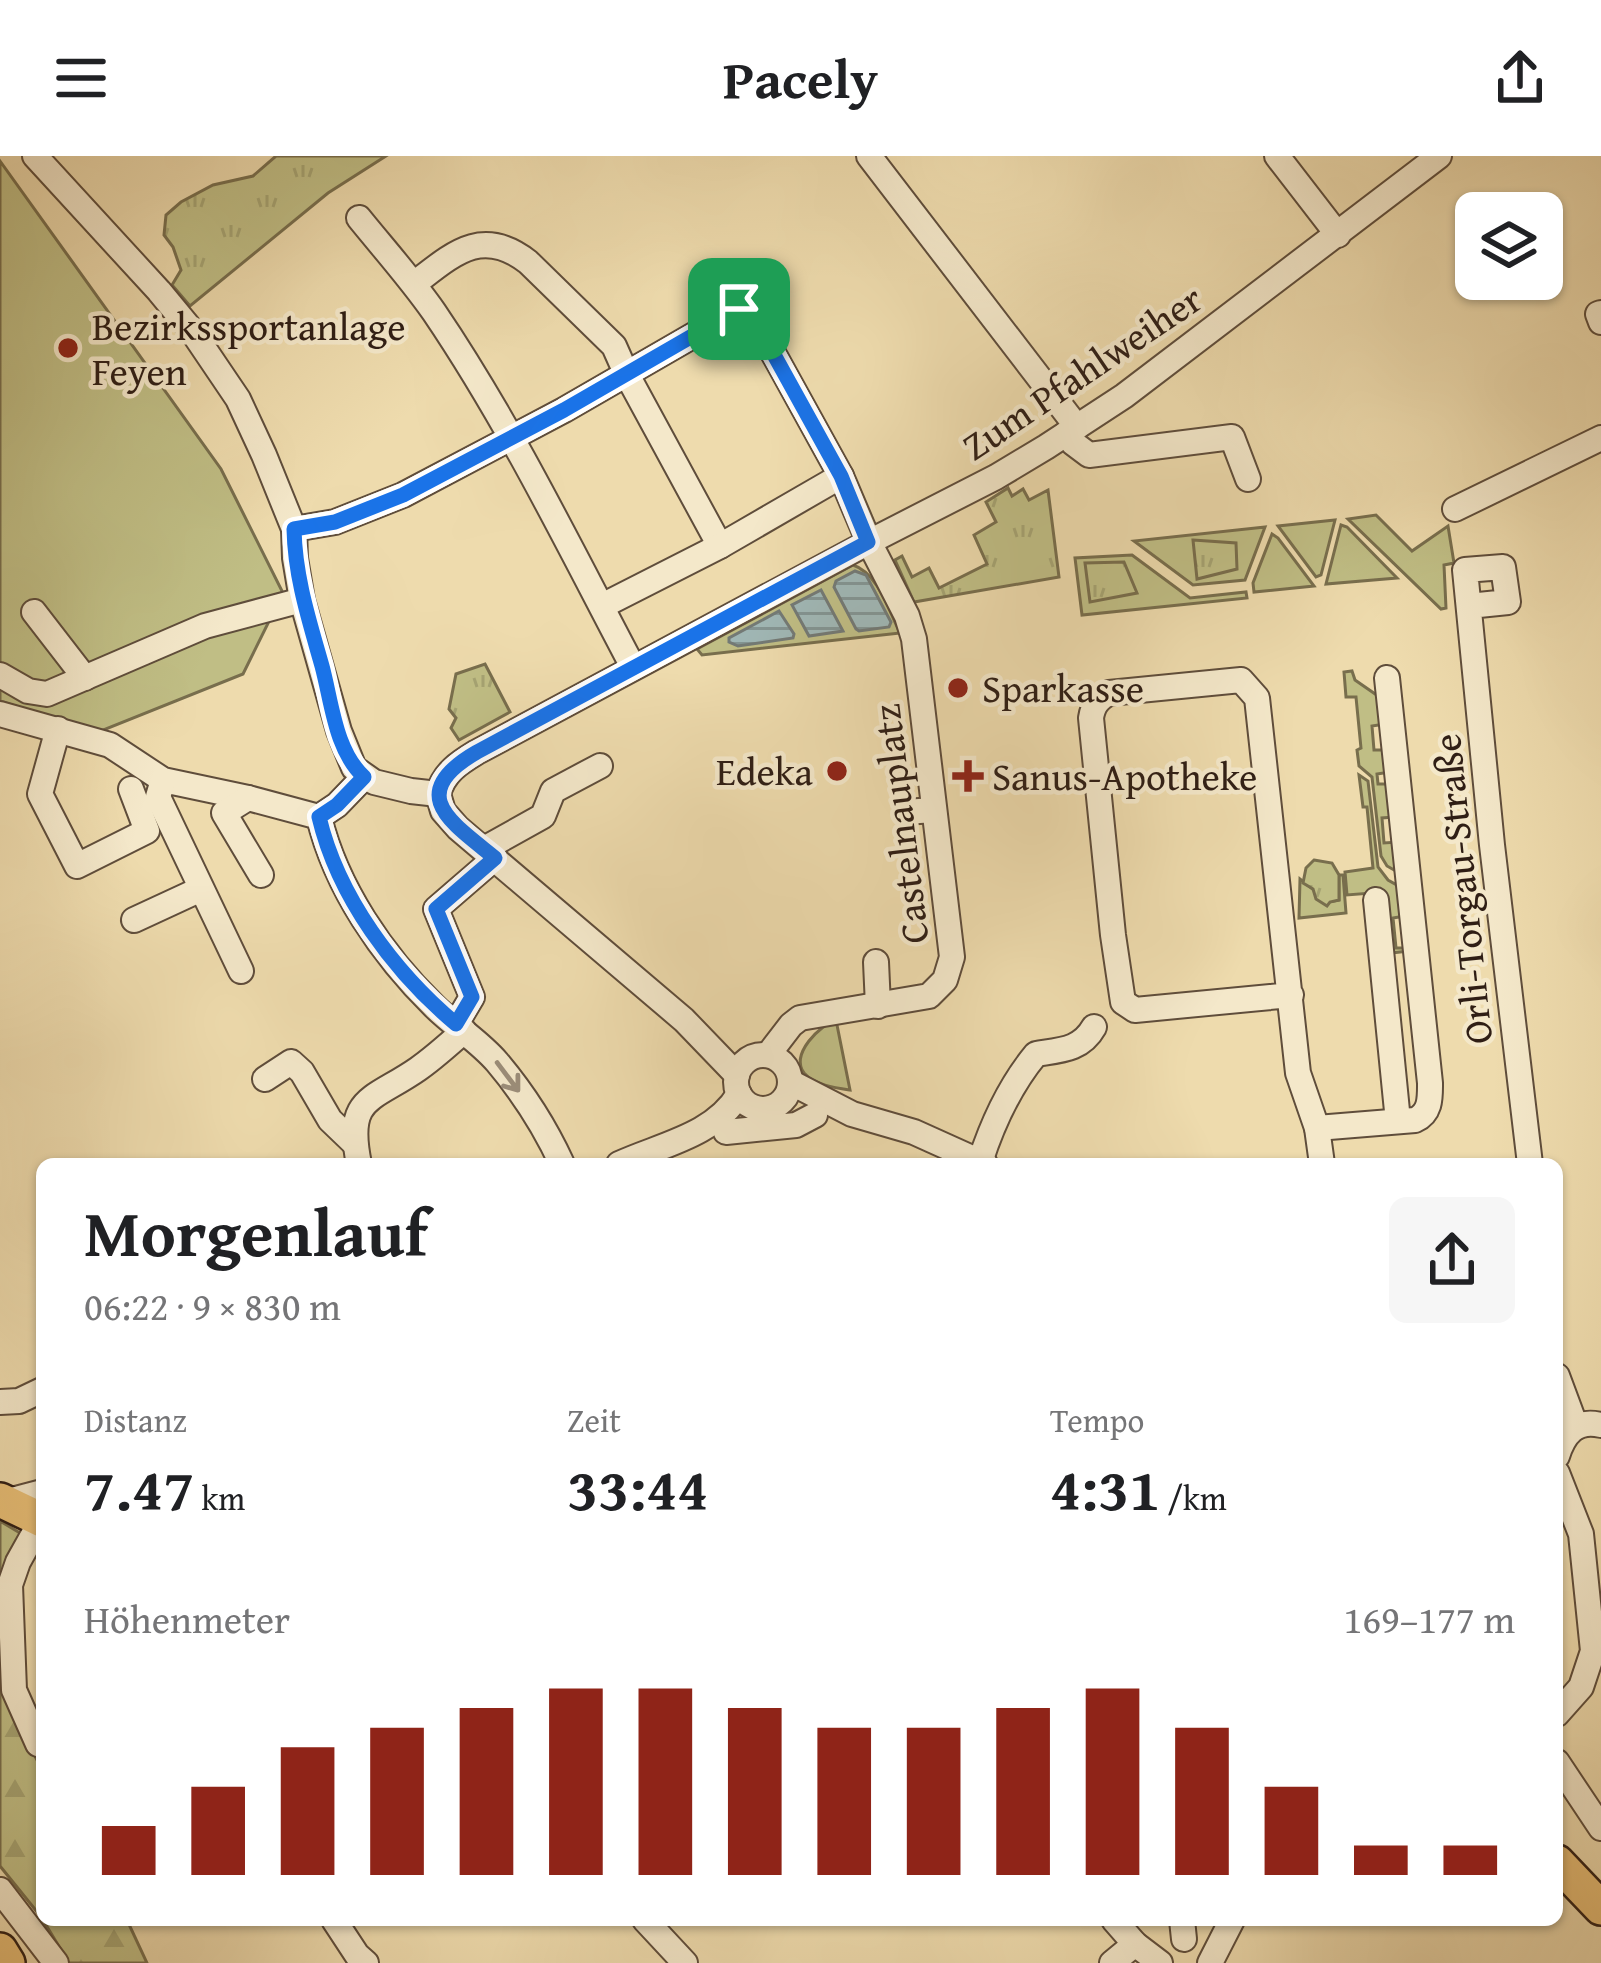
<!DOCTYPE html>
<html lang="de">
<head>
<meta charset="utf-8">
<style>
	body { margin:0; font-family:"Gentium Book Plus",serif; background:#f6f6f6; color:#202124; height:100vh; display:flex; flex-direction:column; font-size:45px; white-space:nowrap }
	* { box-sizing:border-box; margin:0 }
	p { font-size:39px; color:#757577 }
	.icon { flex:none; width:66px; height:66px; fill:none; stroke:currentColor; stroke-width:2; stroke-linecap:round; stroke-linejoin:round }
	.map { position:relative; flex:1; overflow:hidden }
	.sheet { position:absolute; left:36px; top:1002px; width:1527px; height:768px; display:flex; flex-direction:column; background:#fff; border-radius:18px; box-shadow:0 3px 9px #0004 }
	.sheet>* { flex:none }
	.fabs { position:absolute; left:1455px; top:36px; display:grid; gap:24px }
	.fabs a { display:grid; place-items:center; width:108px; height:108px; border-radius:18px; background:#fff; box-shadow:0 3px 9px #0004; font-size:60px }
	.pin { position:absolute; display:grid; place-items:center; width:102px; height:102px; color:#fff; margin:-51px; border-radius:24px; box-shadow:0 6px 18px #0006 }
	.round { display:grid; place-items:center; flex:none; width:126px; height:126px; border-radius:18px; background:#f6f6f6 }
	.head { display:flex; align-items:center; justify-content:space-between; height:204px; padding:0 48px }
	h1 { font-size:66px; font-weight:700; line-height:90px }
	.stats { display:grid; grid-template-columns:repeat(3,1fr); gap:18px; height:204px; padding:12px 48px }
	.stats div { display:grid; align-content:center }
	.stats b { font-size:60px; font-weight:700 }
	.stats small { font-size:33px; font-weight:400 }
	.stats p { font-size:33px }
	.chart { height:336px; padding:24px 48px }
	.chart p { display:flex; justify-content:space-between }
	.chart svg { width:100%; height:216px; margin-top:12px; stroke:#8f2418; stroke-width:6 }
	header { display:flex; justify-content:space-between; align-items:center; height:156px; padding:0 48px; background:#fff; font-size:54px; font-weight:700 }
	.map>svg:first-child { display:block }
	.green { fill:#c0be85; stroke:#786e4d; stroke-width:3 }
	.forest { fill:url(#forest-firs); stroke:#786e4d; stroke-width:3 }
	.park { fill:url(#park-tufts); stroke:#786e4d; stroke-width:3 }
	.water { fill:url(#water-rules); stroke:#737a76; stroke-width:3 }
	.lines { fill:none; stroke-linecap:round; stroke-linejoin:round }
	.minor-casing { stroke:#5f4d3b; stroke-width:28 }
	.major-casing { stroke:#2f1e15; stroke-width:38 }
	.minor { stroke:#f4e8ca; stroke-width:24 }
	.major { stroke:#e7be76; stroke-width:33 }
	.oneway { stroke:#9b8d79 }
	.route-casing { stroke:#fff; stroke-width:24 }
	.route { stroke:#1a73e8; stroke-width:15 }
	.poi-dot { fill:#8f2418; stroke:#f4e8ca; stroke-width:4.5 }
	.labels { text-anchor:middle; stroke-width:9; stroke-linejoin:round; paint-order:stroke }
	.poi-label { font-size:39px; fill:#2f1e15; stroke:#f4e8ca; text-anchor:start }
	.street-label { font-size:39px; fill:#2f1e15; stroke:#f4e8ca }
</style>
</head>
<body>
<header><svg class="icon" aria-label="menu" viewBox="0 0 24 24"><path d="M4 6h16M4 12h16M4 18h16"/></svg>Pacely<svg class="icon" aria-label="share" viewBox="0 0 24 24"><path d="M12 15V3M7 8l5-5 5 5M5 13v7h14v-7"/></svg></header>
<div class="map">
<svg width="1601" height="1807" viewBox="0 0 1601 1807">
	<defs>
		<pattern id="forest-firs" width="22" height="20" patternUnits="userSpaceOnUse" patternTransform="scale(3)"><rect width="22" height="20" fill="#c0be85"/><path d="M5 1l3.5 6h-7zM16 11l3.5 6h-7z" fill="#a5a372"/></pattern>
		<pattern id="park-tufts" width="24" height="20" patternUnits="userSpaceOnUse" patternTransform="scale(3)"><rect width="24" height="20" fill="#c0be85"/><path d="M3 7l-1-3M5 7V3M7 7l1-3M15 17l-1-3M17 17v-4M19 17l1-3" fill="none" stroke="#a5a372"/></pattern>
		<pattern id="water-rules" width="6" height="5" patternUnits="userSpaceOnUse" patternTransform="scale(3)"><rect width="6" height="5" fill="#a0b8b7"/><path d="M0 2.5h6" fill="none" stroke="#839594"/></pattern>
	</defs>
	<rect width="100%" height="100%" fill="#eedbad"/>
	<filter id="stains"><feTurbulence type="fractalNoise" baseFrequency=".00167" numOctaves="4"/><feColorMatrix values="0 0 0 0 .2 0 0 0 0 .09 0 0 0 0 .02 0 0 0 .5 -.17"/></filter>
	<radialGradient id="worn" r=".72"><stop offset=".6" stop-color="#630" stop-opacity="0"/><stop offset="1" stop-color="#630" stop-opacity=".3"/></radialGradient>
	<g class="green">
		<polygon points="0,5 221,313 283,437 243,518 96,577 0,545"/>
		<polygon points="1376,359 1412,395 1448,370 1454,407 1444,409 1446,452 1441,453 1348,363"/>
		<polygon points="1335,364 1321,419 1316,421 1278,370"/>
		<polygon points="1341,369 1347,371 1397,422 1326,428"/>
		<polygon points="1265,371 1245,424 1193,429 1134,385"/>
		<polygon points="1272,378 1278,382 1314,430 1254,436 1253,427"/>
		<polygon points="1132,399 1190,442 1246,436 1247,442 1082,459 1075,402"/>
		<path d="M853,409C878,417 889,455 900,477L702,499L697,493Z"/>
		<polygon points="1352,515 1355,524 1378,540 1385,568 1372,570 1374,594 1388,594 1390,616 1377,618 1378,628 1390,628 1395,661 1382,662 1384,687 1398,686 1396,715 1387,710 1381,700 1372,621 1359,610 1357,594 1361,592 1356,541 1346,541 1344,516"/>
		<polygon points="1359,619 1368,625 1378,711 1388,724 1402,732 1405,760 1393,762 1396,792 1408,792 1409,795 1391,797 1384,736 1347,739 1345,716 1373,712 1367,651 1363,651"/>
		<polygon points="1339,719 1343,719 1346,757 1299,762 1300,723 1329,746 1339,744"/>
		<path d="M836,864L850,934C836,932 814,929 804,917C790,898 820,869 836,864Z"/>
	</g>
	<g class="forest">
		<polygon points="0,1365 25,1380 3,1422 33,1596 42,1614 42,1762 0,1710"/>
		<polygon points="43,1764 127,1764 147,1807 69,1807"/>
	</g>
	<g class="park">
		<polygon points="276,0 386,0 328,37 190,150 172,129 181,114 173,91 164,79 166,59 181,46 213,29 253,20"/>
		<polygon points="1008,332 1012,340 1023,333 1029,344 1048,334 1059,421 914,446 895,404 902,400 912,421 929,412 939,432 987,408 974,379 996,366 986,346"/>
		<polygon points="1193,384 1236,387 1237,413 1197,423"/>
		<polygon points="1124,406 1137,437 1090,446 1085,407"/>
		<polygon points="485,508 510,556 459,584 451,572 456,562 449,553 456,518"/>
		<polygon points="1314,704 1332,707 1339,719 1339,744 1330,746 1327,750 1316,743 1313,733 1303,727 1306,712"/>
	</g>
	<g class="water">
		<polygon points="855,415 866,419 891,466 889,471 859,475 856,473 834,431 836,425"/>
		<polygon points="821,434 843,475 809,480 792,449"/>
		<polygon points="779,455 794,478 793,482 738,490 729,486 729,482"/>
	</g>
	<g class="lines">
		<g class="minor-casing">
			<g id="minor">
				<polyline points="35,0 159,135 192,175 238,243 264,299 294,373 295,402 302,444 339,575 354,612 374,626 411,635 438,638"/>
				<polyline points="869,0 1077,271"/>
				<polyline points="1277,0 1338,79"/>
				<path d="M359,62C384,93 411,123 434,156C510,268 570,392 633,511"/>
				<path d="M414,128C453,98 482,70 528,106L614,190L626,217L720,390"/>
				<polyline points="1601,157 1598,158 1601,166"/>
				<polyline points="1066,278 1073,287 1089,299 1232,281 1248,323"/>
				<polyline points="1455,353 1601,282"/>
				<polyline points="294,373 335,366 403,339 564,254 739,153 756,166 841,320 869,386 907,460 914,483 952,801 945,824 929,840 800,862 791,869 768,899"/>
				<polyline points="602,450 720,390 841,320"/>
				<polyline points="1469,450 1508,446 1503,411 1465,414 1492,689 1530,1008"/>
				<polyline points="34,456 85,522"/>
				<polyline points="0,519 28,535 47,538 205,470 302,444"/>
				<polyline points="0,558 110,589 163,624 248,642 319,661"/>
				<polyline points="58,573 40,638 77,710 147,675 131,633"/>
				<polyline points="163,624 158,641 241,815"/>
				<path d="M438,638C444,616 459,607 477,596L869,386L996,321L1046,291L1124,240L1439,0"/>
				<polyline points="438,638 443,655 458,672 684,864 737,919"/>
				<polyline points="248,642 224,657 261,719"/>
				<polyline points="905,656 934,654"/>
				<path d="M319,661C336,732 383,800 434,850C454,870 479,885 497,906C524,938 545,971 562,1008"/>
				<polyline points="319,661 337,649 364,621"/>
				<polyline points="484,693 543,660 553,635 600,610"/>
				<polyline points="1376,744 1398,965"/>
				<polyline points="134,764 201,733"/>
				<polyline points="876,806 878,850"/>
				<path d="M1291,839L1135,854L1123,846L1113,779L1091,562C1093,549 1098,543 1109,537L1241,524L1257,542L1298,917L1317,972L1322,1008"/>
				<polyline points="456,868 472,841 436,753 495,702"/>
				<circle cx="763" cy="926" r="27"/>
				<polyline points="265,923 291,906 302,916 330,964 355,988"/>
				<polyline points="790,926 852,958 914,976 985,1008"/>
				<path d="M1317,972L1415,964C1431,957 1430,941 1430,927L1387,522"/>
				<polyline points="726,976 796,969 815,959"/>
				<path d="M980,1006C992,969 1011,928 1036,898C1061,894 1081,894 1094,871"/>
				<path d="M359,1008C345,940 372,945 418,913C434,902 449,888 464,875"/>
				<path d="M619,1008C660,989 714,980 739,938"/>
				<polyline points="1557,1220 1576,1271"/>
				<polyline points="0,1246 19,1245 42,1234"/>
				<path d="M1557,1300C1564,1278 1576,1263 1601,1269"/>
				<polyline points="1557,1317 1581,1378 1593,1495 1581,1531 1557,1558"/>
				<polyline points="4,1346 42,1336"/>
				<polyline points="38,1588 14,1534 10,1429 18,1406 42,1363"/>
				<polyline points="1557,1606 1601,1672"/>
				<polyline points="0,1734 56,1807"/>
				<polyline points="334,1764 357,1799 366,1807"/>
				<polyline points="645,1764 685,1807"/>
				<polyline points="1114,1764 1135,1788 1160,1807"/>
				<polyline points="1182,1764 1184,1783"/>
				<polyline points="1112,1807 1135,1788"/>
				<polyline points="1210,1807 1232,1764"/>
			</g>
		</g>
		<g class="major-casing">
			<g id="major">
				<polyline points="0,1344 42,1364"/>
				<polyline points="1557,1706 1601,1752"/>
				<polyline points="0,1794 8,1807"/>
			</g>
		</g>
		<use href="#minor" class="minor"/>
		<use href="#major" class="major"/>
	</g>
	<defs><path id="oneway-shaft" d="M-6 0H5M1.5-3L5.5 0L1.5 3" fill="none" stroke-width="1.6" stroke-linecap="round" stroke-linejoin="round" transform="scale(3)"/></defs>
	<use class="oneway" href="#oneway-shaft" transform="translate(508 921) rotate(53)"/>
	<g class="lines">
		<g class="route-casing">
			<path id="route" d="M739,153L756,166L841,320L868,386L477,596C404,638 451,666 495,702L436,753L472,841L456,868C394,816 338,741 319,661L337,649L364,621C335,594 332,547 322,510C309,464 295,421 294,373L335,366L403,339L564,254Z"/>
		</g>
		<use href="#route" class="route"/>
	</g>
	<g class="poi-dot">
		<circle cx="68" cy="192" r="12"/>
		<circle cx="958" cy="532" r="12"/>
		<circle cx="837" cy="615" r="12"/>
		<path d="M962 602h12v12h12v12h-12v12h-12v-12h-12v-12h12z"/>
	</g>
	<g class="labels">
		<g class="poi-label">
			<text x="92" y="184">Bezirkssportanlage<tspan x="92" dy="45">Feyen</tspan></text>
			<text x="982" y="546">Sparkasse</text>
			<text x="813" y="629" text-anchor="end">Edeka</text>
			<text x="992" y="634">Sanus-Apotheke</text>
		</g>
		<g class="street-label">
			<text transform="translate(1082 216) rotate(-34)" y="14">Zum Pfahlweiher</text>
			<text transform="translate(900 668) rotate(-97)" y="14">Castelnauplatz</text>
			<text transform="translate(1462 733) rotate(-96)" y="14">Orli-Torgau-Straße</text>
		</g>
	</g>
	<rect width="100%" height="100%" filter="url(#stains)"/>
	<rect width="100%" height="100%" fill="url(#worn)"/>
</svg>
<div class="fabs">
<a><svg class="icon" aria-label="layers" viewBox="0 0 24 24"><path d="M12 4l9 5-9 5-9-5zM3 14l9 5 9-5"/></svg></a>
</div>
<div class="pin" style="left:739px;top:153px;background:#1e9e55"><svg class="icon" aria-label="arrive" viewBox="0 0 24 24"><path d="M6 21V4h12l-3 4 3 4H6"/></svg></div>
<section class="sheet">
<div class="head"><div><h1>Morgenlauf</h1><p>06:22 · 9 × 830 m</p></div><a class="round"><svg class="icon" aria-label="share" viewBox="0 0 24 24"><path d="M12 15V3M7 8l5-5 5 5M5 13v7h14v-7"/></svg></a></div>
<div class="stats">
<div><p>Distanz</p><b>7.47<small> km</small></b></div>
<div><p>Zeit</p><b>33:44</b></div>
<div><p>Tempo</p><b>4:31<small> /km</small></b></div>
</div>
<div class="chart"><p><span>Höhenmeter</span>169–177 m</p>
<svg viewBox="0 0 160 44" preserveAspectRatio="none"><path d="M5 44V34M15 44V26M25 44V18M35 44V14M45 44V10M55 44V6M65 44V6M75 44V10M85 44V14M95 44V14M105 44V10M115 44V6M125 44V14M135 44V26M145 44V38M155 44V38"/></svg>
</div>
</section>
</div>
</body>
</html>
